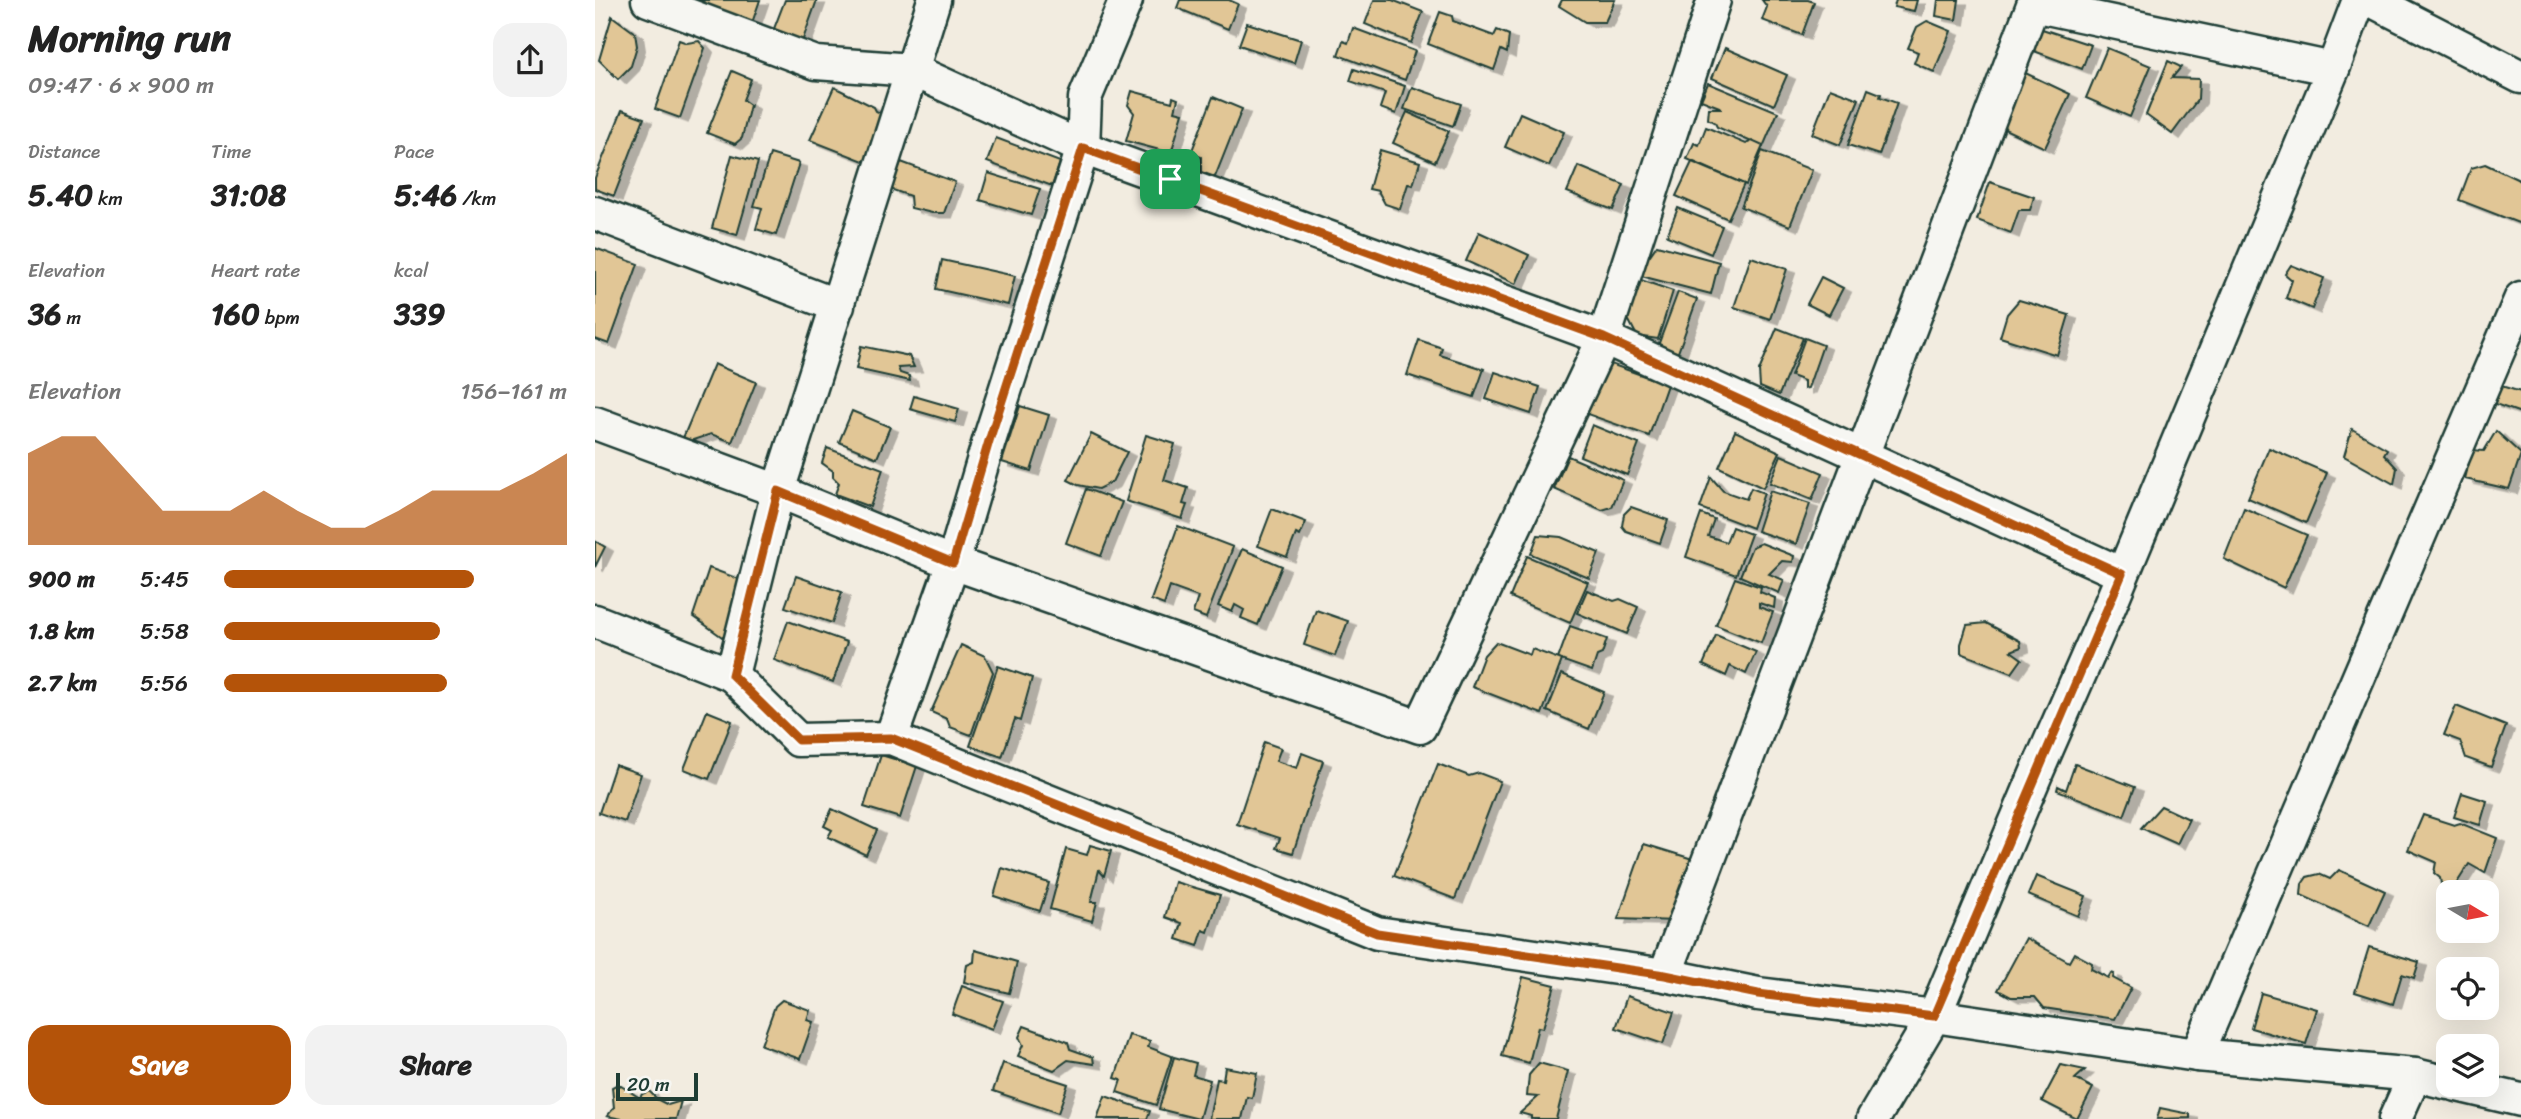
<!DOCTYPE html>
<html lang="en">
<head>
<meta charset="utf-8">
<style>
	body { margin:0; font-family:Sriracha,sans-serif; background:#f2f2f2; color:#222; height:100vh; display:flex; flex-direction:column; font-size:26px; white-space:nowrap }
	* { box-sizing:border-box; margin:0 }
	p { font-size:23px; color:#767676 }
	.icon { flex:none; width:38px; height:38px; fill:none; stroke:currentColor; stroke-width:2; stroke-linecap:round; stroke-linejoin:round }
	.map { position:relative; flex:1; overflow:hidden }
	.drawer { display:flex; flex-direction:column; background:#fff; width:595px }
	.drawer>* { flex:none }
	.needle { width:46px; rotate:100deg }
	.buttons { position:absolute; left:1841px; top:880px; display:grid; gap:14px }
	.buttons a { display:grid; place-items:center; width:63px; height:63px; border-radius:14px; background:#fff; box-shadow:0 7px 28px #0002; font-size:35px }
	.scale { position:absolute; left:21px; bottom:18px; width:82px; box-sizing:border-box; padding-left:7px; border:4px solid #1f3d34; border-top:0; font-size:19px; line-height:24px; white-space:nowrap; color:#1f3d34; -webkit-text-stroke:5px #f6f6f2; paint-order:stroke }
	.pin { position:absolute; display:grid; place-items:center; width:60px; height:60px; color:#fff; margin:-30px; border-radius:14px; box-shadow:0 4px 10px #0006 }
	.round { display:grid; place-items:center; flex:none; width:74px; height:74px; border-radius:21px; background:#f2f2f2 }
	.headline { display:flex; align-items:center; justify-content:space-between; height:119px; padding:0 28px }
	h1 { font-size:38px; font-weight:700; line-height:52px }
	.metrics { display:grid; grid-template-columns:repeat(3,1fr); gap:10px; height:119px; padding:7px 28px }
	.metrics div { display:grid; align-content:center }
	.metrics b { font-size:30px; font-weight:700 }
	.metrics small { font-size:19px; font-weight:400 }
	.metrics p { font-size:19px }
	.chart { height:196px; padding:14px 28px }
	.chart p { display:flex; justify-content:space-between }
	.chart svg { width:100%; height:126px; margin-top:7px; fill:#b45309; opacity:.7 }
	.action { display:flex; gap:14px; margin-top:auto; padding:14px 28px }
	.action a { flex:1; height:80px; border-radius:21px; background:#b45309; color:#fff; font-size:28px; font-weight:700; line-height:80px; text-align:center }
	.action a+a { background:#f2f2f2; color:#222 }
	ul { padding:0 28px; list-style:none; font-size:23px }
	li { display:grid; grid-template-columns:112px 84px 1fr; align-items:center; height:52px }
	li i { height:18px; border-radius:9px; background:#b45309 }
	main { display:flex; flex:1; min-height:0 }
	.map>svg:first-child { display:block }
	.building { fill:#e1c696; stroke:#1f3d34; stroke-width:2; filter:url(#shadow) }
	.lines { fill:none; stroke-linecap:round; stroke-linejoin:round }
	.street-casing { stroke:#1f3d34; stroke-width:37 }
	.street { stroke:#f6f6f2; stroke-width:32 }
	.route-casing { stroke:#fff; stroke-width:14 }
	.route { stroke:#b45309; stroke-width:9 }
</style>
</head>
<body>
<main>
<section class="drawer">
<div class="headline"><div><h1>Morning run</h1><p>09:47 · 6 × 900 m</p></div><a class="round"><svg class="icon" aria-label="share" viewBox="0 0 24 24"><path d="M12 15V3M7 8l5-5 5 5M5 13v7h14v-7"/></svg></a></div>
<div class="metrics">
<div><p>Distance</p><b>5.40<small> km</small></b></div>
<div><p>Time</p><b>31:08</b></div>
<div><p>Pace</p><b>5:46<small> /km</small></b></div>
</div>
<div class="metrics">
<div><p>Elevation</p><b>36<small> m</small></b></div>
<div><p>Heart rate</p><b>160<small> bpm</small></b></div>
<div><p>kcal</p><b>339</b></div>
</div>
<div class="chart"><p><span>Elevation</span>156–161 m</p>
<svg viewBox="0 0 160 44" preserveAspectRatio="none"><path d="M0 44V12L10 6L20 6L30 19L40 32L50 32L60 32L70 25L80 32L90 38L100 38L110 32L120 25L130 25L140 25L150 19L160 12V44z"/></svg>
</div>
<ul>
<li><b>900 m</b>5:45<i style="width:73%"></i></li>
<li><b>1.8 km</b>5:58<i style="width:63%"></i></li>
<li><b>2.7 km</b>5:56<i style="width:65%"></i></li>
</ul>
<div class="action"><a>Save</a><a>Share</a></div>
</section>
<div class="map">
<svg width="1926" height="1119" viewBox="0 0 1926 1119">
	<defs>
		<filter id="shadow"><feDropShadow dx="8" dy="4.5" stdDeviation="0" flood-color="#0004"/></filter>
	</defs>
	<rect width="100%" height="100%" fill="#f2ece0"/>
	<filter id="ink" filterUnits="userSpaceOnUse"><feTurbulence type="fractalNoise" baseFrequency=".0143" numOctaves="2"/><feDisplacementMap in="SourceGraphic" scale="14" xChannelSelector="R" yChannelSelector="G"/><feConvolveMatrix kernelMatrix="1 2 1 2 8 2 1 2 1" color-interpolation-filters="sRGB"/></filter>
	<g filter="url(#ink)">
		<g class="building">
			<polygon points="102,0 165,0 157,23 101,2"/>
			<polygon points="190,0 222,0 206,45 177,34"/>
			<polygon points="585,0 634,0 643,4 633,29 582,8"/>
			<polygon points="779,0 797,0 828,12 816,43 770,24"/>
			<polygon points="967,0 1020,0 1010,22 990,22 964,6"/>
			<polygon points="1213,0 1219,2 1207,35 1167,20 1172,7 1167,0"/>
			<polygon points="1301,0 1322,0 1319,11 1299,7"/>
			<polygon points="1343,0 1364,0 1361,20 1341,16"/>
			<polygon points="845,12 857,16 858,21 899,36 902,30 914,35 912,53 906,50 899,70 833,44"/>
			<polygon points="17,16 40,33 42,46 36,66 23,79 4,60"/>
			<polygon points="1332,21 1356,31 1339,72 1319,63 1323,52 1313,48 1322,27"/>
			<polygon points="652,23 706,40 699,63 644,45"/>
			<polygon points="1441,27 1496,45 1487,69 1439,51"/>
			<polygon points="758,28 820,51 810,80 743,55 748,41 753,43"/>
			<polygon points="84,40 92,43 104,41 110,48 85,118 60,109"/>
			<polygon points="1130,48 1192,75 1179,105 1117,78"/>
			<polygon points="1512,48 1556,66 1535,117 1491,98"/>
			<polygon points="1573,61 1586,67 1577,78 1604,79 1603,99 1577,134 1551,115"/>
			<polygon points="759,69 810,86 801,114 785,108 790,93 755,81"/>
			<polygon points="1424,70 1475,94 1450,148 1399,124"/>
			<polygon points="137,71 156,79 148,100 155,105 147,138 140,144 112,133"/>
			<polygon points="1113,83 1183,112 1168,147 1122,127 1120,123 1113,119 1114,108 1127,108 1106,100"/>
			<polygon points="239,87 279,107 281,111 290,115 271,162 215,140"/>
			<polygon points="817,87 866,104 858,126 809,109"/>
			<polygon points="1235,88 1264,99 1245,145 1217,134"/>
			<polygon points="1273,89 1286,94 1285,97 1302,103 1284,155 1253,145"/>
			<polygon points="537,91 577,102 578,97 583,99 580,111 588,113 576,153 531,141 539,113 533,105"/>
			<polygon points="618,97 647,109 620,177 606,172 606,157 596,153"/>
			<polygon points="27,110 49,118 19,196 0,189 0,178"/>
			<polygon points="812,112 854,131 840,162 798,143"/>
			<polygon points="925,113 969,132 954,166 910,147"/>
			<polygon points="1111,127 1151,144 1157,141 1168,146 1151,185 1092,159 1099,143 1104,145"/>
			<polygon points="401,138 465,162 457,186 392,162"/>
			<polygon points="785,150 825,162 818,185 813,184 805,209 790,204 783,191 774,189"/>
			<polygon points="1167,151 1217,170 1195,226 1146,207"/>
			<polygon points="175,154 204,163 181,235 161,229 167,208 159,206"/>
			<polygon points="137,155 163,162 142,235 117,228"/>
			<polygon points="306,162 360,182 349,213 337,213 316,208 315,196 295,189"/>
			<polygon points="1097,162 1149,184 1133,219 1081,196"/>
			<polygon points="1890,164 1926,181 1926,224 1864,200 1876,168"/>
			<polygon points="983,166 1029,185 1018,210 972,192"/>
			<polygon points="393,173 445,189 436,215 385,200"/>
			<polygon points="1395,182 1439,197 1435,210 1424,210 1416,233 1382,220"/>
			<polygon points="1083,208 1127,226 1116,254 1072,236"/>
			<polygon points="884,232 934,255 921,284 871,261"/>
			<polygon points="1062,245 1124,262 1116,294 1046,276 1052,254 1055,255"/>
			<polygon points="0,248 43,264 14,344 0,339"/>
			<polygon points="1156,257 1192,269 1175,319 1139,307"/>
			<polygon points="347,260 420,276 413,305 341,289"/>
			<polygon points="1696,265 1729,278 1717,309 1691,298 1697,280 1690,274"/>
			<polygon points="1226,277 1248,288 1234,315 1212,304"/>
			<polygon points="1040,278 1078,291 1063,339 1042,336 1032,317"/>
			<polygon points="1083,292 1102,299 1081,358 1061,351"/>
			<polygon points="1424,300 1474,315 1462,355 1405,337 1412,314"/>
			<polygon points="1182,328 1208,338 1184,395 1165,387 1164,371"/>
			<polygon points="1210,338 1228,345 1213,388 1209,389 1209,381 1196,376"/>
			<polygon points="824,340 847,348 845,355 889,369 879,397 812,375"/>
			<polygon points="266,346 314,356 319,367 303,368 305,373 314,376 315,381 261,369"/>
			<polygon points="1010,362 1060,380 1063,378 1073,382 1054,436 992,414"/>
			<polygon points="119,364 161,382 137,442 116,434 95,441 88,438"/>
			<polygon points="900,372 945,387 936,414 891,399"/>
			<polygon points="1903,385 1926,392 1926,413 1897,403"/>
			<polygon points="319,396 364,409 360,422 315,409"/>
			<polygon points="425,406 454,415 436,471 407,462"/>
			<polygon points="257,411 295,427 282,458 244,442"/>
			<polygon points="997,425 1044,444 1032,475 985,456"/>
			<polygon points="1757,429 1792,449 1789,454 1802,468 1799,484 1749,456"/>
			<polygon points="1140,431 1185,452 1168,488 1124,467"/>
			<polygon points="1901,431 1926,454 1914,489 1870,479 1877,450 1889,451"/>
			<polygon points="496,434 532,452 517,482 503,489 483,485 473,480"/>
			<polygon points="551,435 580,444 569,480 593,488 588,504 592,505 587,519 531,501"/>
			<polygon points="232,448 288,469 275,507 240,494 244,483 238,477 238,471 227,463"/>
			<polygon points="1674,448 1732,473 1711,523 1653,498"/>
			<polygon points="1186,455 1228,473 1217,500 1175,483"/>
			<polygon points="973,456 1028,480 1017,507 1007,510 959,489"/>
			<polygon points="1116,477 1128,491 1151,499 1156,488 1169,493 1157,528 1105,508"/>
			<polygon points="491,489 527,502 506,556 471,543"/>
			<polygon points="1175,491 1215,504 1201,544 1162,531"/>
			<polygon points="1036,507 1073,520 1065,543 1031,531 1027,526 1029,514"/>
			<polygon points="1649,508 1712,535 1689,588 1629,559"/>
			<polygon points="677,509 711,522 705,536 701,534 692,557 663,546"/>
			<polygon points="1106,514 1119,519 1113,536 1131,542 1137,527 1156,534 1141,575 1091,557"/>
			<polygon points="583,526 638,547 611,618 598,613 603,597 575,587 569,605 556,600"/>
			<polygon points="943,535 966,537 1004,553 994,578 936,554"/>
			<polygon points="0,541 10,547 0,567"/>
			<polygon points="1166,543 1199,556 1198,562 1187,561 1174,574 1189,580 1184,593 1145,576 1157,547"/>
			<polygon points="647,549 687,566 663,625 646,618 649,610 640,605 637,612 623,606"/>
			<polygon points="932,556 993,582 975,623 915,597"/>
			<polygon points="114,568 155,583 134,642 98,616"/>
			<polygon points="201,576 247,592 237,623 190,607"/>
			<polygon points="1140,578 1166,587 1165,592 1180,598 1179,608 1164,603 1164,607 1178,612 1166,643 1121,625"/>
			<polygon points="992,590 1019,601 1025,599 1043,607 1032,634 982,613"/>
			<polygon points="721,610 753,621 740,656 709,645"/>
			<polygon points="193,621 252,642 238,682 179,660"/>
			<polygon points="1391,623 1425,641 1426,647 1416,651 1427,659 1417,673 1366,653 1366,644 1372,625"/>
			<polygon points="975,626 1012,639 1007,654 1002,656 997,671 963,659"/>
			<polygon points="1121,635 1161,652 1151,674 1135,666 1131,676 1108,665"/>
			<polygon points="901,642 935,655 937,649 967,660 947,714 877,687 889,655"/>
			<polygon points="366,645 390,656 398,672 376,735 355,727 352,719 336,712"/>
			<polygon points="403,666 437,678 425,721 420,719 407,757 375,746"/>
			<polygon points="967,674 1009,692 994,729 952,711"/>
			<polygon points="1861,706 1911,726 1896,767 1871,758 1865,741 1849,735"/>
			<polygon points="112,711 137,721 114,779 89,769"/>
			<polygon points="669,742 686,748 681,761 702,768 707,753 728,761 698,853 681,848 685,838 642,824"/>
			<polygon points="286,755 322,766 305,818 269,807"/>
			<polygon points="843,764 874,776 884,773 905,781 860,899 799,876"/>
			<polygon points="1480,764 1540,787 1529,816 1462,790 1463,786 1471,790"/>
			<polygon points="20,765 46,774 30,822 4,813"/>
			<polygon points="1867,793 1892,801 1885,825 1859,817"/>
			<polygon points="1566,806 1594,819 1582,844 1546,828"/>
			<polygon points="237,809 282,830 271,855 233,837 237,830 229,826"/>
			<polygon points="1828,815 1859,825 1865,823 1902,838 1890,873 1874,864 1860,886 1846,884 1845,878 1839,873 1841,862 1813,850"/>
			<polygon points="1049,844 1104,861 1082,921 1023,919"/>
			<polygon points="495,845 516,851 509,876 504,870 496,902 502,902 497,921 455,909 471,849 492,855"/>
			<polygon points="407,868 454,883 445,911 399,896"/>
			<polygon points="1744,870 1790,891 1774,926 1706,895 1707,884 1712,877 1724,874 1735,879"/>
			<polygon points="1441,876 1491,896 1483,916 1433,895"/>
			<polygon points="580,882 625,895 613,932 608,930 603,946 582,939 587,923 570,917"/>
			<polygon points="1431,938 1474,962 1479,953 1497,963 1496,969 1513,978 1516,973 1519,974 1518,978 1536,988 1520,1019 1449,1008 1440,997 1416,997 1403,990"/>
			<polygon points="1774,947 1824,962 1819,978 1807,974 1798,1004 1760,992"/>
			<polygon points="380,950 422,962 414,993 369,982 372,965 379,962"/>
			<polygon points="928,977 960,985 948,1028 943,1027 934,1063 907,1056"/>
			<polygon points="367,986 408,1001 397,1029 357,1014"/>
			<polygon points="1666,993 1722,1009 1711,1044 1656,1028"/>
			<polygon points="1032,996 1079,1012 1068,1044 1021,1028"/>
			<polygon points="187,1000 215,1010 212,1020 218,1022 205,1059 166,1045 180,1006"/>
			<polygon points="429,1026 473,1042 475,1049 498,1057 499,1064 473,1060 459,1070 423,1056 428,1045 424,1037"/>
			<polygon points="534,1035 555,1041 553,1047 577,1056 561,1105 522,1092 526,1080 520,1078"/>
			<polygon points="579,1057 601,1063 598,1075 615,1080 604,1119 564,1109"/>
			<polygon points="408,1063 473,1084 463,1113 398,1091"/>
			<polygon points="944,1063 973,1071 961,1119 936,1119 936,1116 925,1113 943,1097 932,1096 934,1075"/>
			<polygon points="1466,1065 1490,1070 1480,1079 1498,1088 1482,1119 1447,1101"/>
			<polygon points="630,1067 662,1073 657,1098 652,1097 647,1119 614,1119 622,1079 628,1080"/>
			<polygon points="23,1084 45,1098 47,1094 54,1091 63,1100 73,1105 86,1101 81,1119 27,1119 12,1116 19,1108 17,1087"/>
			<polygon points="510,1096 555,1111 552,1119 502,1119"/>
			<polygon points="1565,1108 1595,1114 1595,1118 1562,1119"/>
		</g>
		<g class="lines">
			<g class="street-casing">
				<g id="street">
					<polyline points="53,0 221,63 317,70 339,0"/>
					<polyline points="1776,0 1926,77"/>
					<polyline points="0,213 243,306"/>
					<polyline points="0,423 183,491 358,563 825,727 1009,338 1119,0"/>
					<polyline points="1527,574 1009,338 488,148 317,70 183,491 137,675 203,740 296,738 782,933 1070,975 1163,994 1339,1016 1602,1055 1820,1075 1853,1083"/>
					<polyline points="0,621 137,675"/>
					<polyline points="296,738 358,563 394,441 488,148 490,98 531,0"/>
					<polyline points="1070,975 1438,5 1738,69"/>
					<polyline points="1602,1055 1926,298"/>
					<polyline points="1862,1085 1926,1100"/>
					<polyline points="1278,1119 1339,1016 1441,774 1515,605 1738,69 1764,0"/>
					<polyline points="1800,1119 1820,1075"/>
				</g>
			</g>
			<use href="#street" class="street"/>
		</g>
	</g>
	<g class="lines" filter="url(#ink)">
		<g class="route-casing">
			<polygon id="route" points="488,148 1009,338 1527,574 1339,1016 1163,994 1070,975 782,933 296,738 203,740 137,675 183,491 358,563 394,441"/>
		</g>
		<use href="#route" class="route"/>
	</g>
</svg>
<div class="buttons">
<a><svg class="needle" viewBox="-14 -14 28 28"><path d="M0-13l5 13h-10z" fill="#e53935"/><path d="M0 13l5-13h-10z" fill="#767676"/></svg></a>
<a><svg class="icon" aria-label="locate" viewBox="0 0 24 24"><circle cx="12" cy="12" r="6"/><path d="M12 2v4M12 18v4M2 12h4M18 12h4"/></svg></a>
<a><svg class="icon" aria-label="layers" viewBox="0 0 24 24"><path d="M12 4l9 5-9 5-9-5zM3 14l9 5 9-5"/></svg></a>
</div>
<div class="scale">20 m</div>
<div class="pin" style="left:575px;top:179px;background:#1e9e55"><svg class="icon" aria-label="arrive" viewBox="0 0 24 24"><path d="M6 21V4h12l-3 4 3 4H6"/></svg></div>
</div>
</main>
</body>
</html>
